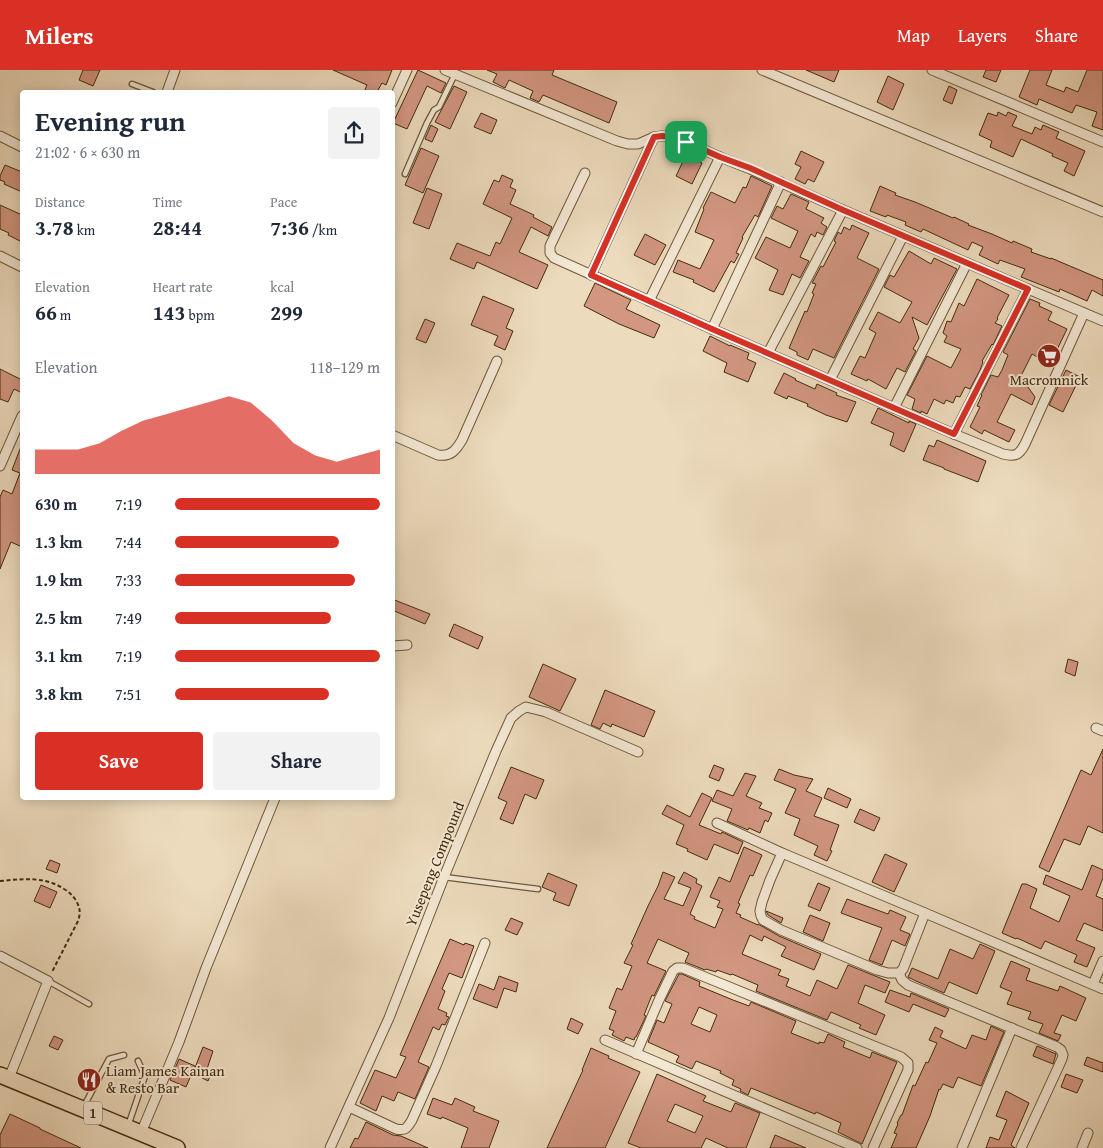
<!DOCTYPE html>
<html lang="en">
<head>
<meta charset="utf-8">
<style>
	body { margin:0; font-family:"Gentium Book Plus",serif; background:#f2f2f3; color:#1f2937; height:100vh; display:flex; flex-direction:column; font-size:19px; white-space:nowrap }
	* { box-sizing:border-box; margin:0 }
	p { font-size:16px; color:#747a83 }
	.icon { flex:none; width:28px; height:28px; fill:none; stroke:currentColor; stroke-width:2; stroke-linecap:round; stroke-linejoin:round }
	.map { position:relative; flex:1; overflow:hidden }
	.drawer { position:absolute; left:20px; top:20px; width:375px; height:710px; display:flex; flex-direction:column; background:#fff; border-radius:5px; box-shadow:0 2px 12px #0003 }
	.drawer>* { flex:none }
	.pin { position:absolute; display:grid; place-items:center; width:42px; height:42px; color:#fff; margin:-21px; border-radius:10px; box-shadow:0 2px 8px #0006 }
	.round { display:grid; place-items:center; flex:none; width:52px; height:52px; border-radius:5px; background:#f2f2f3 }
	.summary { display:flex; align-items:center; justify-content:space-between; height:85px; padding:0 15px }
	h1 { font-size:28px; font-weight:700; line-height:38px }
	.stats { display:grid; grid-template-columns:repeat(3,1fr); gap:8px; height:85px; padding:5px 15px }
	.stats div { display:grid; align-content:center }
	.stats b { font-size:21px; font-weight:700 }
	.stats small { font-size:14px; font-weight:400 }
	.stats p { font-size:14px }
	.chart { height:140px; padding:10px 15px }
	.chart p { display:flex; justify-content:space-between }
	.chart svg { width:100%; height:90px; margin-top:5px; fill:#d93025; opacity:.7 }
	.cta { display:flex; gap:10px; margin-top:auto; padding:10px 15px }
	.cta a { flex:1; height:58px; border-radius:5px; background:#d93025; color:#fff; font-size:20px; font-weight:700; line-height:58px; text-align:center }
	.cta a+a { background:#f2f2f3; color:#1f2937 }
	ul { padding:0 15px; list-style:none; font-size:16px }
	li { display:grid; grid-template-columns:80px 60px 1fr; align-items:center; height:38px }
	li i { height:12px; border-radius:6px; background:#d93025 }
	header { display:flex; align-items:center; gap:30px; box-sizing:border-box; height:70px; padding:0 25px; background:#d93025; color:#fff }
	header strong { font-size:24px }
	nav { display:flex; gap:28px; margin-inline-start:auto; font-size:18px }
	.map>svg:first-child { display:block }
	.building { fill:#d29681; stroke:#432c0d; fill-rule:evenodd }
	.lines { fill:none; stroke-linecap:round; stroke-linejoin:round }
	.lane-casing { stroke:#6e5839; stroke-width:7 }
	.street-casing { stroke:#6e5839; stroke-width:11 }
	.primary-casing { stroke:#432c0d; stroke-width:18 }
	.path { stroke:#432c0d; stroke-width:2; stroke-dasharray:4 2.5; stroke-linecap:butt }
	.lane { stroke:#f3e8d4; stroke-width:4.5 }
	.street { stroke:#f3e8d4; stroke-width:9 }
	.primary { stroke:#eddbbd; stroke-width:15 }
	.route-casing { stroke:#fff; stroke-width:10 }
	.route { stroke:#d93025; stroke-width:6 }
	.labels { text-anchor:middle; stroke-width:4; stroke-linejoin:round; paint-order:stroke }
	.shield { fill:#f3e8d4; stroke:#786449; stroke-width:1 }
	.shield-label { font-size:14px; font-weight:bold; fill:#432c0d }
	.poi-label { font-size:15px; fill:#432c0d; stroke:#f3e8d4 }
	.street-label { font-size:15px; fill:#432c0d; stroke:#f3e8d4 }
</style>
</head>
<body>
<header>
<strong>Milers</strong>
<nav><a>Map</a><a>Layers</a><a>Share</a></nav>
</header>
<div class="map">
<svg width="1103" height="1078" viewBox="0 0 1103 1078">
	<rect width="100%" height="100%" fill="#eddbbd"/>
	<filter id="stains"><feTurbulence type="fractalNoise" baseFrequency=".004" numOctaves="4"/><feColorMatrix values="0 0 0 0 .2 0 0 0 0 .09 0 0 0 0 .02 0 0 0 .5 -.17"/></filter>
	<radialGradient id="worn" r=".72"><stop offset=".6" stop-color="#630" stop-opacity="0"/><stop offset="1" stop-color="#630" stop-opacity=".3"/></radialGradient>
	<g class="building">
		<polygon points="83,0 100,0 93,16 79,10"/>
		<polygon points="333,0 392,0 386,15 382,13 377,22 364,22 367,15"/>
		<polygon points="418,0 446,13 441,23 427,16 407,59 393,53"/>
		<polygon points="487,0 554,0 552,5 617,32 609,53 543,25 539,32 530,28 533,21 509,10 505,18 493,12 497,4"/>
		<polygon points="806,0 839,0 834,12"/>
		<polygon points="986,0 1001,0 996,12 983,7"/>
		<polygon points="1030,0 1052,0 1046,15 1064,22 1066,17 1078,22 1087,0 1103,0 1103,60 1092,56 1097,42 1076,35 1072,43 1039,29 1037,35 1019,27"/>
		<polygon points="888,6 904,14 893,40 877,32"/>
		<polygon points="454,16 467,22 450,59 435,52"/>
		<polygon points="949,16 957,20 952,34 943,30"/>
		<polygon points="998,42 1006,46 1008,42 1017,46 1012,56 1032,64 1035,57 1041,60 1043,55 1059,62 1056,68 1085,81 1074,106 1064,101 1068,93 1052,86 1053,84 1021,69 1013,87 990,77 992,71 979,65 988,43 997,46"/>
		<polygon points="481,43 497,50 491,64 474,57"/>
		<polygon points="431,55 438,59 432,72 425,69"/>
		<polygon points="421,78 439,86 423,123 405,115"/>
		<polygon points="801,81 824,92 814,112 808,109 805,114 795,109 801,97 795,94"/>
		<polygon points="686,85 702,93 692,114 676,106"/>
		<polygon points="5,95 22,102 22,122 4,114 5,112 0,110 0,106"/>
		<polygon points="502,105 513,110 510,117 516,120 510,134 534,145 533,147 552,157 548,166 531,157 519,182 548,195 537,219 477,192 474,199 450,189 457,173 490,186 496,172 500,174 512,148 483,134 494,110 499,112"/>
		<polygon points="751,106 772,116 758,147 755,145 742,167 743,168 736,183 739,184 734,193 731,191 714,222 693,212 694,210 673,202 678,190 700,199 714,170 695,162 704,139 703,138 711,122 735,133 743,117 746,118"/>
		<polygon points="880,116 896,123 895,125 915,132 953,148 954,147 969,154 968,155 992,164 1012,173 1013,171 1032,179 1031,182 1051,189 1051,188 1103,210 1103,226 1092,220 1087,231 1060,219 1059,222 1021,207 1025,199 1000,190 998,194 979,185 983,177 972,172 968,180 923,159 921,162 905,155 906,152 887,145 886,147 870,141"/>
		<polygon points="427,118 442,124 429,159 413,153"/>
		<polygon points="791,124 809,132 806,139 824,148 821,153 827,157 823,165 817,162 815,167 811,164 800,187 809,191 800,208 792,204 783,225 769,220 778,200 755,188 766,167 790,178 798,161 771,148 777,136 783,139"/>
		<polygon points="0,135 22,145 22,172 8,165 9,163 0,159"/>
		<polygon points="852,155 869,163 857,188 879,199 834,288 813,279 808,290 797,285 797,282 789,278 805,241 807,242 814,224 812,223 816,214 812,213 821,196 823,197 836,172 834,171 838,162 841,164 844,157 850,160"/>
		<polygon points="645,164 666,175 655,195 634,185"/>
		<polygon points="909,181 931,194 934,188 957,199 927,255 912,247 919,268 913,279 916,281 905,302 897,298 886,319 868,309 867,311 851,304 860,286 865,288 876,263 869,259 878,242 900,253 912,232 884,217 890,205 894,207"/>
		<polygon points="977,209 1009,225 997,248 998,249 995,253 1002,256 993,275 992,274 982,291 983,292 980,300 970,319 965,317 960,327 956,326 953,333 946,330 944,334 934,329 927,344 921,341 921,343 912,339 915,329 907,325 927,286 951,298 961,279 944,272 947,266 943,263 947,251 951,252 959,233 964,236"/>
		<polygon points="595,213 631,230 626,239 660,255 654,268 619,254 584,236"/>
		<polygon points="483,226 514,239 506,258 513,261 505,280 494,275 498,266 471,255"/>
		<polygon points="1030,229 1040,233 1039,236 1052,242 1048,250 1067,259 1050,294 1032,284 1018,312 1028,317 1035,327 1032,335 1011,324 997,352 1015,360 1009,372 984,360 982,364 970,357 980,337 977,336 982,325 981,325 991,305 998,307 1002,300 1008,285 1003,282"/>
		<polygon points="425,249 435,253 426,273 416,269"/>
		<polygon points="710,266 730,276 730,275 749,283 747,289 756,293 748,312 724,302 727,293 703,281"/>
		<polygon points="0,299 22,310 22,323 14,319 8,332 0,329"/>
		<polygon points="1066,300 1080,307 1063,342 1049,335"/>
		<polygon points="784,303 796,309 795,310 815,319 817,314 837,323 836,325 856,332 847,352 826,345 807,336 808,334 788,326 787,329 774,323"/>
		<polygon points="878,338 909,353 909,351 916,354 904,382 890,375 894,363 871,353"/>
		<polygon points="937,370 986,391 978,412 944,399 944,398 923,390 929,375 934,377"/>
		<polygon points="22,374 22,477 11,472 0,499 0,427 3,420 12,424 20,403 12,400"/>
		<polygon points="392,529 430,544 425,554 392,540"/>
		<polygon points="454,554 483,567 478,579 449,566"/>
		<polygon points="1068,589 1078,592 1075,606 1065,602"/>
		<polygon points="543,594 576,609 560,641 529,627"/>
		<polygon points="605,620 655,641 644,667 612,654 611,657 603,653 600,659 591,655"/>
		<polygon points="1103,679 1103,763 1088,756 1080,775 1064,769 1049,802 1039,797 1081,700 1091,705"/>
		<polygon points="714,695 724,699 719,711 709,707"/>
		<polygon points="511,697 544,710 536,729 525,724 513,754 500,749 507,732 498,728"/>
		<polygon points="779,699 794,705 813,709 806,721 822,728 814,746 839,755 830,780 832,781 827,791 814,785 818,776 794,765 800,749 785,743 796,719 774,710"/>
		<polygon points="745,703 756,706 746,726 762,733 759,738 772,743 768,752 765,750 760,763 749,758 748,760 727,751 732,739 712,731 717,720 733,726"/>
		<polygon points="828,718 851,729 847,738 824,728"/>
		<polygon points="702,723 712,728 699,755 721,764 722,762 743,772 738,784 714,774 707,790 687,781 688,779 676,774 684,755 662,744 667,735 690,747"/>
		<polygon points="860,739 880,748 874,761 854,752"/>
		<polygon points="744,777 762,785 753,806 750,805 738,833 740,834 736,843 741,845 740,847 758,855 758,854 779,866 821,884 814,900 781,886 786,877 764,866 762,871 750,865 742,884 781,900 778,905 789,909 786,916 810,926 817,910 837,919 848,895 890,912 885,923 865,915 858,933 885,945 876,965 859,958 861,955 831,942 827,950 756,921 758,915 732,904 731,905 717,900 716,902 706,899 705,900 685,892 689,883 658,869 647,893 666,901 654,926 652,925 644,945 646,946 636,967 635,967 634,970 626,967 624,971 612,965 614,961 609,959 616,941 609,938 617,918 622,920 632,896 624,893 633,875 631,874 648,836 658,816 663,802 675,807 664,829 683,836 691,818 678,813 684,802 697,809 696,813 702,816 690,844 695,847 694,849 715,858 723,839 717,837 720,831 710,827 719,807 730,812"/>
		<polygon points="885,784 907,794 894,822 872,812"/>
		<polygon points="50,790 60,794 57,803 46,799"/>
		<polygon points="1092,795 1103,800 1103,808 1096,826 1103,829 1103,861 1084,853 1076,870 1095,878 1087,897 1074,892 1077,885 1045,871 1041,879 1017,868 1016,869 1002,863 1022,814 1026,814 1037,819 1030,838 1059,852 1070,826 1043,814 1046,805 1082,820"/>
		<polygon points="548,803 577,815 569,836 553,830 556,823 542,817"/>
		<polygon points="818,813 830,818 820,841 808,836"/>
		<polygon points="41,815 57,822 50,838 34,831"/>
		<polygon points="847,829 888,844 890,840 906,847 900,860 910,864 905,876 892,870 882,895 869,890 882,858 841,843"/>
		<polygon points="766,841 783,848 781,853 768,845"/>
		<polygon points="810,845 830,853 823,871 803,862"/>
		<polygon points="511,848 523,853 517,865 505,860"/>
		<polygon points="450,869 464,875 465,873 474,876 462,908 449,903 442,919 445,921 438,939 447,943 446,946 449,947 445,955 442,954 439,960 433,957 418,992 429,997 415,1029 398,1022 394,1031 382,1026 376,1041 360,1033 375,1000 396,1008 406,987 400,985"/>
		<polygon points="980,874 995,881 977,924 949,912 944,923 916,911 908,907 912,898 938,909 950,879 973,889"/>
		<polygon points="1011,891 1030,899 1026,910 1058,921 1060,916 1086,928 1076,951 1062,945 1054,963 1061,965 1058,971 1039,963 1043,954 1028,949 1031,942 1007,934 1012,922 1000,917"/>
		<path d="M679,904H682L700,912L699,916L733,930L749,936L751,932L796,951L791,963L819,974V972L824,973L828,964L845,972L843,977L870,988L872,982L897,992L862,1074L838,1062L841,1053L816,1042L815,1044L751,1018L748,1025L740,1021L741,1019L732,1015L734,1010L720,1003L721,1001L696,991L692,999L676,992L679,986L648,972L657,950L664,953L672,934L665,931ZM699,937L717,945L710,962L691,954Z"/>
		<polygon points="499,906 518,913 516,922 504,918 497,938 473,929 479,914 494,920"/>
		<polygon points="890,920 910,927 911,923 949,939 945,947 913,934 909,942 885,932"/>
		<polygon points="571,948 583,954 578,964 567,959"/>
		<polygon points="991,956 1004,962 981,1016 958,1007 953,1018 943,1014 940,1020 939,1019 930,1046 916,1078 891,1078 897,1064 894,1063 898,1054 897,1053 901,1045 902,1045 913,1015 915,1016 926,992 928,993 937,973 929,970 935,957 943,961 940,967 966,979 972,965 986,970"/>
		<polygon points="54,966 63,970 58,980 49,976"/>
		<polygon points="1037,976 1056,984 1053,994 1033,986"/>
		<polygon points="203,977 213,981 207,999 212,1002 208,1011 193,1003"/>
		<polygon points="591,978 609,986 608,988 640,1002 605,1078 547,1078 583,1000 582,1000"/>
		<polygon points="1087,987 1103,993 1103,1002 1084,995"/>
		<polygon points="179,989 195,996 186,1017 170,1010"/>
		<path d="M657,1004L706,1026L703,1031L731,1042L735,1033L760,1043L746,1078H728L706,1068L701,1078H641L628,1073ZM675,1034L703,1046L695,1063L667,1051Z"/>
		<polygon points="1066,1004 1083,1010 1077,1023 1061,1017"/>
		<polygon points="1006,1021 1029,1033 1011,1075 1015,1078 986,1078 990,1067 999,1070 1007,1050 996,1046"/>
		<polygon points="433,1028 452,1035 455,1028 475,1037 473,1041 499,1051 489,1078 461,1078 468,1058 442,1047 441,1049 427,1044"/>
		<polygon points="10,1044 40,1058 40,1059 81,1078 0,1078 0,1065"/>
		<polygon points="366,1052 393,1065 401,1066 428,1078 350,1078 355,1068 358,1069"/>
		<polygon points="775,1065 806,1078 770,1078"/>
	</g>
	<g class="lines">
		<g class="lane-casing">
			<g id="lane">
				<polyline points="132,14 153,22"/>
				<polyline points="405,104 427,53 434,40 439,37 455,4"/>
				<polyline points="444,807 538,819"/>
				<polyline points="48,911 89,934"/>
				<polyline points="84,1036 109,989 124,985"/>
				<polyline points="128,1056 145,1006 138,991"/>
			</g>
		</g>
		<g class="street-casing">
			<g id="street">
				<polyline points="445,0 617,71 628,74 638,74 654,67 662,66 672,67 686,72 720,87 750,99 843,140 1103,251"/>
				<polyline points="762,0 1103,142"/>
				<polyline points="932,0 1103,72"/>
				<polyline points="167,22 175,0"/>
				<polyline points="392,33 407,0"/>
				<polyline points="0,66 22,77"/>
				<path d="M585,103L550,176V183L554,188L712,259L954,364L1003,384C1016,387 1019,385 1025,374L1084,243"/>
				<polyline points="0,186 22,197"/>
				<polyline points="591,205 654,67"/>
				<polyline points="649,231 720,87"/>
				<polyline points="712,259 781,112"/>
				<polyline points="768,283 843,140"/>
				<polyline points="830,310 903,166"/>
				<polyline points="894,338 967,193"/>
				<polyline points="954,364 1028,219"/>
				<path d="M392,365L438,385C451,387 456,380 462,370L497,291"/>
				<polyline points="0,396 22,346"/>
				<polyline points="392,576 407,575"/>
				<polyline points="1096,658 1103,661"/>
				<polyline points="717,753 782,783 925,843 1103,919"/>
				<polyline points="782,783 770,810 762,832 760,841 761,846 763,850 781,860 877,900 888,903 899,903 903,899 925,843"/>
				<polyline points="0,886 48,911 9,1008"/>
				<polyline points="899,903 902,910 908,915 1057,977 1061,980 1063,985 1062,989 1021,1078"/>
				<polyline points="1093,914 1103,891"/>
				<polyline points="605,970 857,1078"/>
				<polyline points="636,984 659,930 673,901 677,898 683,898 901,987 908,993 908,1000 873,1078"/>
				<path d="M349,1037L396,1059C406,1061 407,1058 412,1050L436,996L485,873"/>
				<polyline points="141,1063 179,972 206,898 275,728"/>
				<polyline points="330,1078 389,948 444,807 496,681 511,648 519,641 526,637 546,642 638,682"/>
				<polyline points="962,1078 1012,958"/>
				<polyline points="1082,1078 1088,1063"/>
			</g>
		</g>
		<g class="primary-casing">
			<polyline id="primary" points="0,1005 177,1078"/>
		</g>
		<path class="path" d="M0,811C22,809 45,806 64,819C69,822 72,825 75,829C80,837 81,842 78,851L52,902"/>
		<use href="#lane" class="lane"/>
		<use href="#street" class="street"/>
		<use href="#primary" class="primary"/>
	</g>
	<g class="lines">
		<g class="route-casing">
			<polygon id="route" points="662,66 672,67 686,72 720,87 750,98 843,140 1028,219 954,364 712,259 591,205 654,67"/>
		</g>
		<use href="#route" class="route"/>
	</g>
	<defs>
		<g id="supermarket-disc" transform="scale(1.25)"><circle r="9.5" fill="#8f2418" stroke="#f3e8d4"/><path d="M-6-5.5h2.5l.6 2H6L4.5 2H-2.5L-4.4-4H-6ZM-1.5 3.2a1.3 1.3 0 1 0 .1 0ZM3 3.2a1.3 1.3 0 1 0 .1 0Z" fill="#fff"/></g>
		<g id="restaurant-disc" transform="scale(1.25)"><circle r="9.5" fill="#8f2418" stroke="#f3e8d4"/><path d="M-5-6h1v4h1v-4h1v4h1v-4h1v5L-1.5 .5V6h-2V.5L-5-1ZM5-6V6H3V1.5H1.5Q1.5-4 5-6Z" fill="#fff"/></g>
	</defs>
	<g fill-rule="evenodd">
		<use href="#supermarket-disc" x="1049" y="286"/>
		<use href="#restaurant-disc" x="89" y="1010"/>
	</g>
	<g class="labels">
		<rect class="shield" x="84" y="1031.5" width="18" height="23" rx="4"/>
		<g class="shield-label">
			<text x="93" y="1048">1</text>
		</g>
		<g class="poi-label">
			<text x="1049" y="315">Macromnick</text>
			<text x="106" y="1006" text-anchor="start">Liam James Kainan<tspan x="106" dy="17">&amp; Resto Bar</tspan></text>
		</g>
		<g class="street-label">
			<text transform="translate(435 794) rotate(-68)" y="5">Yusepeng Compound</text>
		</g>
	</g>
	<rect width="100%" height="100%" filter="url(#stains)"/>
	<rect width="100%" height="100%" fill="url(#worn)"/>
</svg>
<div class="pin" style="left:686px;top:72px;background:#1e9e55"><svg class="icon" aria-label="arrive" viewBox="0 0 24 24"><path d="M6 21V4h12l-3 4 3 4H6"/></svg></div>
<section class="drawer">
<div class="summary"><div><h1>Evening run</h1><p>21:02 · 6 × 630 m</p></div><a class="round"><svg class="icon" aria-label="share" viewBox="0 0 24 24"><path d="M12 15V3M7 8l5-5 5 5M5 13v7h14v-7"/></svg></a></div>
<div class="stats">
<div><p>Distance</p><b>3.78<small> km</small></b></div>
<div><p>Time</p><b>28:44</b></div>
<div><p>Pace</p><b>7:36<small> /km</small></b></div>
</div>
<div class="stats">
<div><p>Elevation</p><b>66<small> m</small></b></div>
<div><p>Heart rate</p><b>143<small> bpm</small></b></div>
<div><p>kcal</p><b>299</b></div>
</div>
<div class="chart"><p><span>Elevation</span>118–129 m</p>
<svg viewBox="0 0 160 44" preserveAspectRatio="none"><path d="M0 44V32L10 32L20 32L30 29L40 23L50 18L60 15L70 12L80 9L90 6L100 9L110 18L120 29L130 35L140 38L150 35L160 32V44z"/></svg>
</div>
<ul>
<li><b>630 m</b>7:19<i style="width:100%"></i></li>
<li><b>1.3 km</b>7:44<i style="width:80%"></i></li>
<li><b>1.9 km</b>7:33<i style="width:88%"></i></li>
<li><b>2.5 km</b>7:49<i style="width:76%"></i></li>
<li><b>3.1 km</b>7:19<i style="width:100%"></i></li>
<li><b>3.8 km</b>7:51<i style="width:75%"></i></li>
</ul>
<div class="cta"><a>Save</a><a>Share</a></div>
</section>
</div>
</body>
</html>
